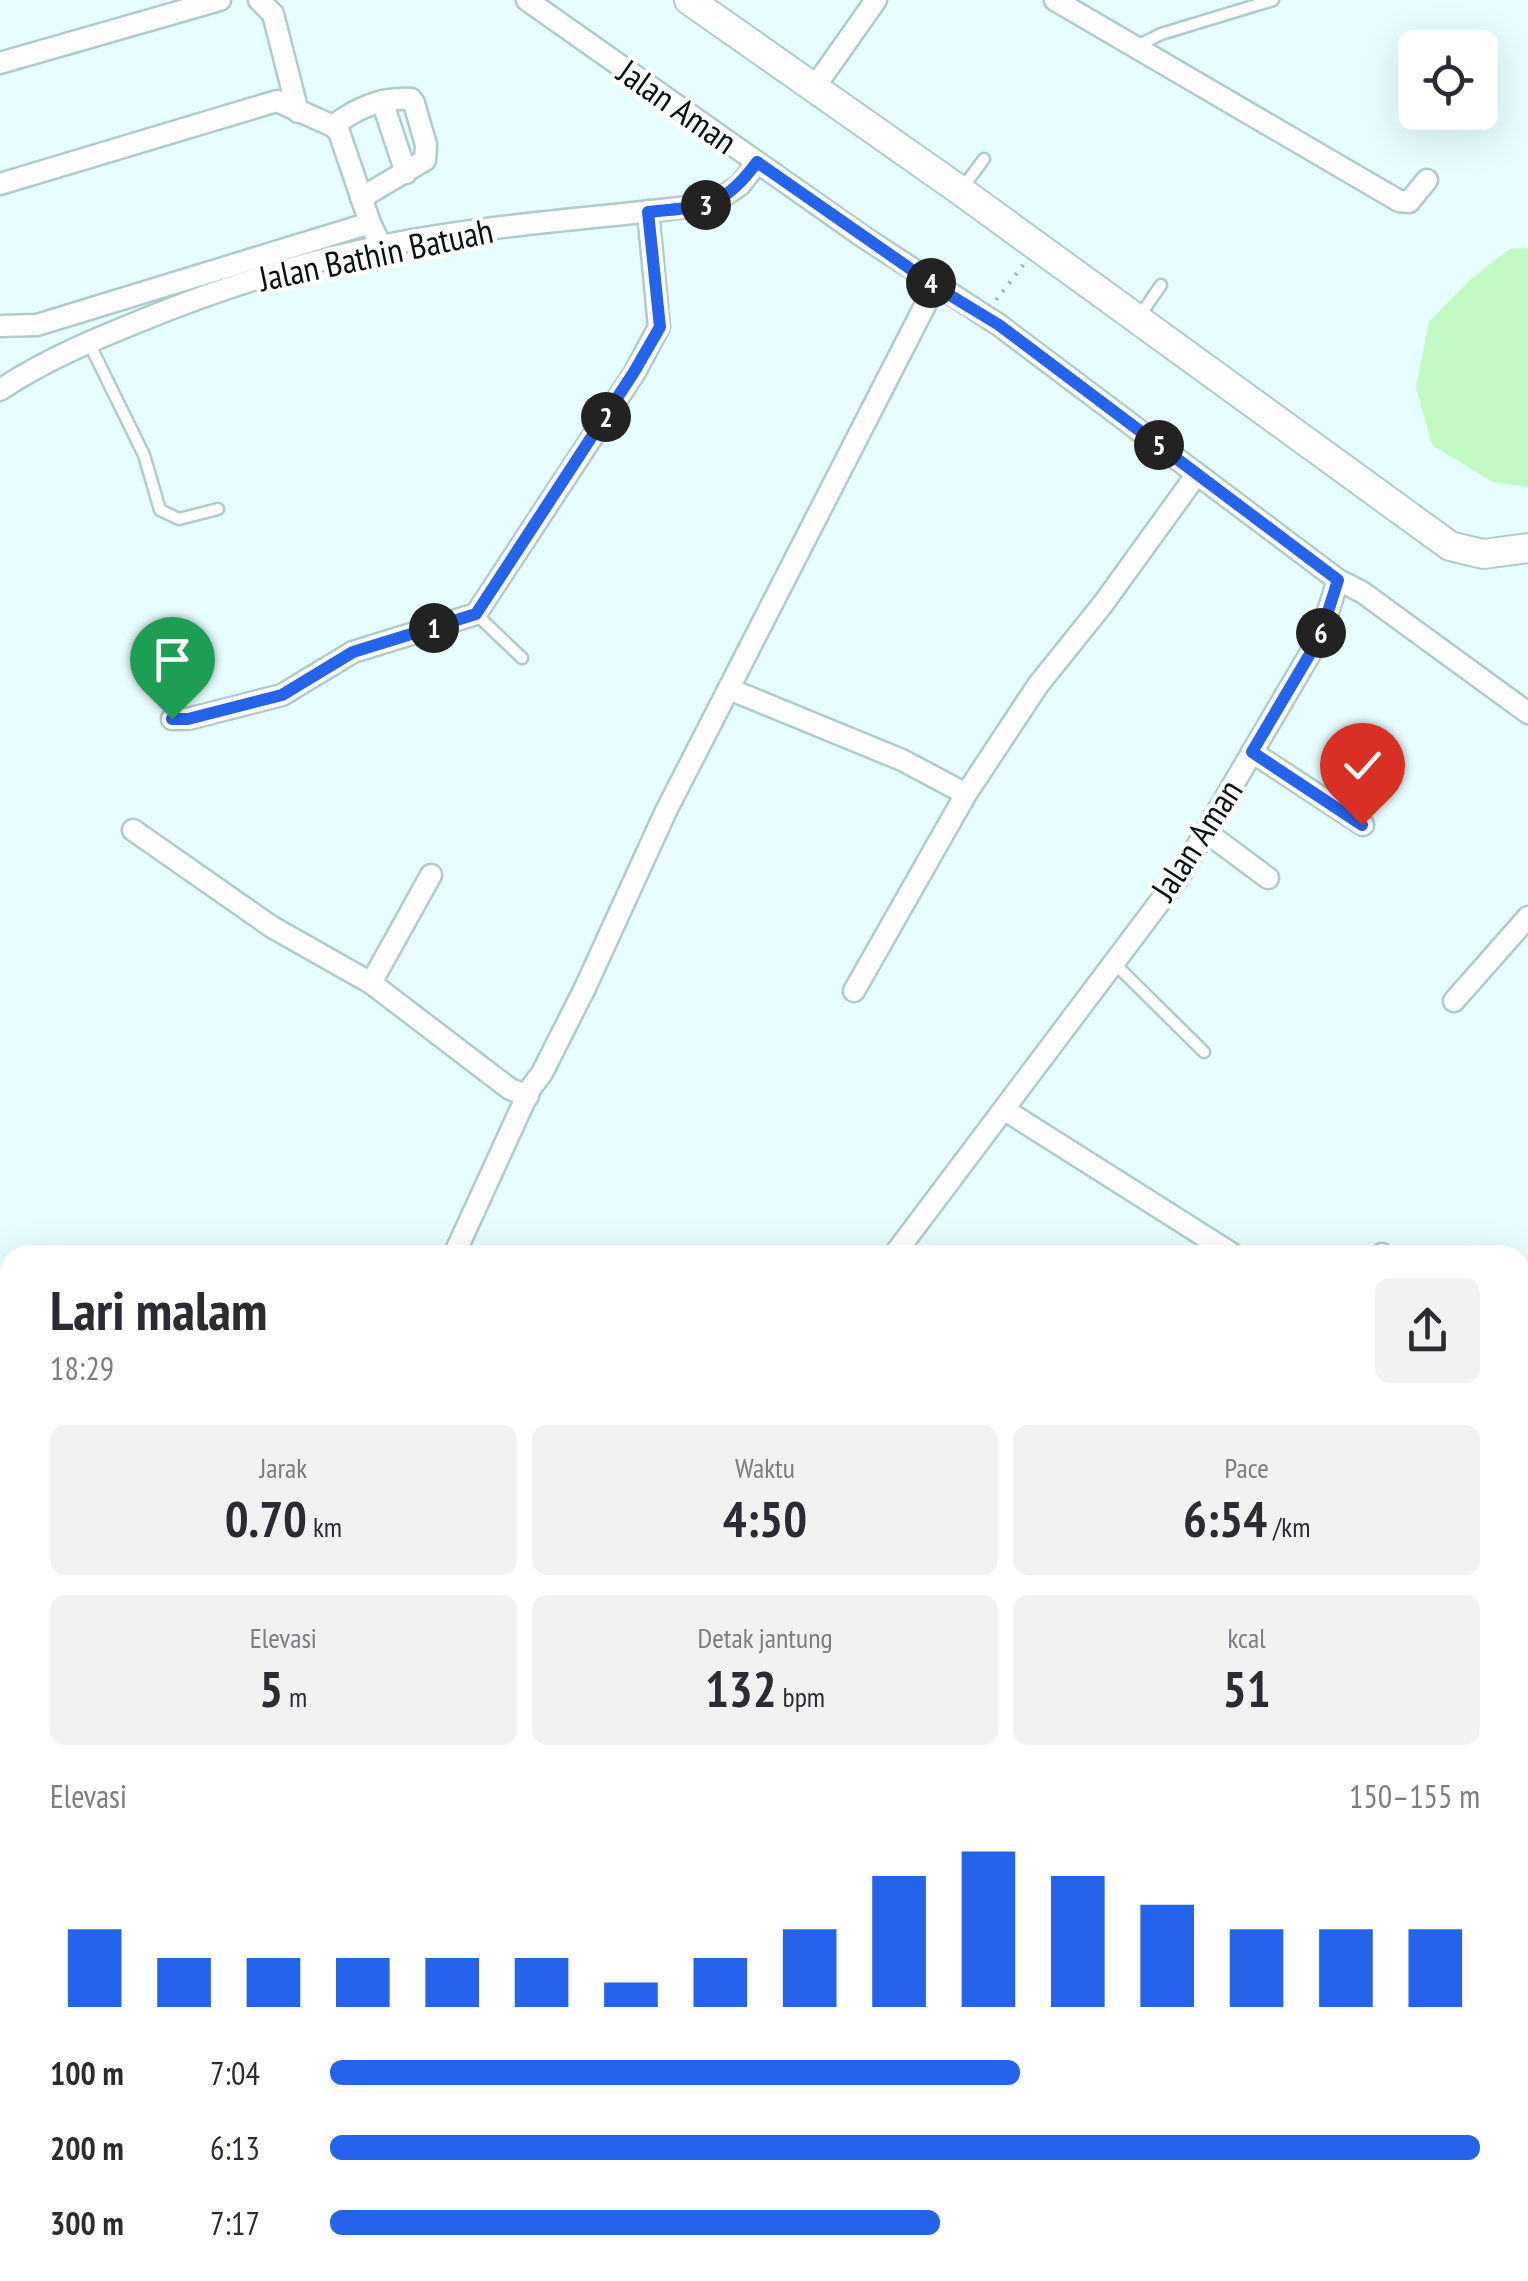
<!DOCTYPE html>
<html lang="id">
<head>
<meta charset="utf-8">
<style>
	body { margin:0; font-family:"PT Sans Narrow",sans-serif; background:#f2f2f3; color:#2b2b33; height:100vh; display:flex; flex-direction:column; font-size:38px; white-space:nowrap }
	* { box-sizing:border-box; margin:0 }
	p { font-size:32px; color:#7c7c81 }
	.icon { flex:none; width:55px; height:55px; fill:none; stroke:currentColor; stroke-width:2; stroke-linecap:round; stroke-linejoin:round }
	.map { position:relative; flex:1; overflow:hidden }
	.side { position:absolute; left:0px; top:1245px; width:1530px; height:1038px; display:flex; flex-direction:column; background:#fff; border-radius:30px 30px 0 0; box-shadow:0 10px 40px #0002 }
	.side>* { flex:none }
	.controls { position:absolute; left:1398px; top:30px; display:grid; gap:20px }
	.controls a { display:grid; place-items:center; width:100px; height:100px; border-radius:15px; background:#fff; box-shadow:0 10px 40px #0002; font-size:50px }
	.pin { position:absolute; display:grid; place-items:center; width:85px; height:85px; color:#fff; margin:-102px -42px; border-radius:50% 50% 50% 0; rotate:-45deg; box-shadow:0 0 10px #0007 }
	.pin .icon { rotate:45deg }
	.km { position:absolute; width:50px; height:50px; margin:-25px; border-radius:50%; background:#222; color:#fff; font-size:28px; line-height:50px; text-align:center }
	.round { display:grid; place-items:center; flex:none; width:105px; height:105px; border-radius:15px; background:#f2f2f3 }
	.overview { display:flex; align-items:center; justify-content:space-between; height:170px; padding:0 50px }
	h1 { font-size:55px; font-weight:800; line-height:75px }
	.figures { display:grid; grid-template-columns:repeat(3,1fr); gap:15px; height:170px; padding:10px 50px }
	.figures div { display:grid; align-content:center; border-radius:15px; background:#f2f2f3; text-align:center }
	.figures b { font-size:50px; font-weight:800 }
	.figures small { font-size:28px; font-weight:400 }
	.figures p { font-size:28px }
	.chart { height:280px; padding:20px 50px }
	.chart p { display:flex; justify-content:space-between }
	.chart svg { width:100%; height:180px; margin-top:10px; stroke:#2563eb; stroke-width:6 }
	ul { padding:0 50px; list-style:none; font-size:32px }
	li { display:grid; grid-template-columns:160px 120px 1fr; align-items:center; height:75px }
	li i { height:25px; border-radius:12px; background:#2563eb }
	.map>svg:first-child { display:block }
	.green { fill:#c1fbc3 }
	.lines { fill:none; stroke-linecap:round; stroke-linejoin:round }
	.lane-casing { stroke:#b1cbcc; stroke-width:15 }
	.street-casing { stroke:#b1cbcc; stroke-width:25 }
	.secondary-casing { stroke:#b1cbcc; stroke-width:32 }
	.path { stroke:#a3b5b5; stroke-width:4; stroke-dasharray:2.5 8; stroke-linecap:butt }
	.lane { stroke:#fff; stroke-width:10 }
	.street { stroke:#fff; stroke-width:20 }
	.secondary { stroke:#fff; stroke-width:28 }
	.route-casing { stroke:#fff; stroke-width:20 }
	.route { stroke:#2563eb; stroke-width:12 }
	.labels { text-anchor:middle; stroke-width:9; stroke-linejoin:round; paint-order:stroke }
	.street-label { font-size:35px; fill:#091212; stroke:#fff }
</style>
</head>
<body>
<div class="map">
<svg width="1528" height="2281" viewBox="0 0 1528 2281">
	<rect width="100%" height="100%" fill="#e8fefe"/>
	<polygon class="green" points="1528,248 1528,487 1493,482 1432,445 1416,388 1429,322 1470,280 1510,249"/>
	<g class="lines">
		<g class="lane-casing">
			<g id="lane">
				<polyline points="1135,47 1161,34 1273,0"/>
				<polyline points="961,190 984,159"/>
				<polyline points="1139,317 1161,285"/>
				<polyline points="89,343 144,455 160,510 179,519 218,509"/>
				<polyline points="476,614 522,658"/>
				<polyline points="1113,962 1204,1052"/>
			</g>
		</g>
		<g class="street-casing">
			<g id="street">
				<polyline points="259,0 273,14 298,112"/>
				<polyline points="527,0 862,236 999,325 1338,580 1362,592 1528,713"/>
				<polyline points="1055,0 1399,201 1409,202 1427,180"/>
				<polyline points="0,63 220,0"/>
				<polyline points="814,88 876,0"/>
				<polyline points="382,101 406,173"/>
				<path d="M333,126C355,109 382,97 411,99L414,103L426,145L425,160L361,198"/>
				<polyline points="0,184 277,101 333,126 339,132 370,223 381,246"/>
				<polyline points="0,326 37,325 370,223"/>
				<path d="M0,390C46,359 98,338 150,317C224,287 302,263 381,246C490,224 602,218 712,204L740,185L757,163"/>
				<polyline points="729,689 902,760 966,794"/>
				<polyline points="172,719 188,719 282,695 353,652 476,614 635,372 659,327 648,211"/>
				<polyline points="1252,752 1363,825"/>
				<polyline points="133,830 272,927 371,983 510,1089 528,1096"/>
				<polyline points="1206,832 1268,878"/>
				<polyline points="371,983 431,875"/>
				<polyline points="854,991 966,794 1038,685 1103,604 1197,474"/>
				<polyline points="1454,1001 1528,917"/>
				<polyline points="1005,1110 1234,1255"/>
				<polyline points="454,1255 530,1089 542,1073 585,988 666,811 935,286"/>
				<polyline points="894,1255 1180,875 1320,637 1338,580"/>
				<polyline points="1381,1255 1382,1254"/>
				<polyline points="0,1553 10,1552"/>
				<polyline points="0,1675 10,1673"/>
				<polyline points="1520,1773 1528,1774"/>
				<polyline points="0,1788 10,1787"/>
				<polyline points="1520,1919 1528,1951"/>
				<polyline points="0,2044 10,2047"/>
				<polyline points="1520,2116 1528,2116"/>
				<polyline points="704,2281 705,2272"/>
				<polyline points="1402,2281 1403,2272"/>
			</g>
		</g>
		<g class="secondary-casing">
			<polyline id="secondary" points="689,0 961,191 1450,546 1483,554 1528,548"/>
		</g>
		<polyline class="path" points="996,300 1024,264"/>
		<use href="#lane" class="lane"/>
		<use href="#street" class="street"/>
		<use href="#secondary" class="secondary"/>
	</g>
	<g class="lines">
		<g class="route-casing">
			<path id="route" d="M172,719H188L282,695L353,652L476,614L634,372L660,327L648,212C703,206 722,210 757,162L935,286L999,325L1338,580L1320,637L1252,752L1362,825"/>
		</g>
		<use href="#route" class="route"/>
	</g>
	<g class="labels">
		<g class="street-label">
			<text transform="translate(677 107) rotate(35)" y="12">Jalan Aman</text>
			<text transform="translate(376 255) rotate(-12)" y="12">Jalan Bathin Batuah</text>
			<text transform="translate(1197 840) rotate(-57)" y="12">Jalan Aman</text>
		</g>
	</g>
</svg>
<div class="controls">
<a><svg class="icon" aria-label="locate" viewBox="0 0 24 24"><circle cx="12" cy="12" r="6"/><path d="M12 2v4M12 18v4M2 12h4M18 12h4"/></svg></a>
</div>
<div class="pin" style="left:172px;top:719px;background:#1e9e55"><svg class="icon" aria-label="arrive" viewBox="0 0 24 24"><path d="M6 21V4h12l-3 4 3 4H6"/></svg></div>
<div class="pin" style="left:1362px;top:825px;background:#d93025"><svg class="icon" aria-label="check" viewBox="0 0 24 24"><path d="M5 12l5 5 9-10"/></svg></div>
<b class="km" style="left:434px;top:628px">1</b>
<b class="km" style="left:606px;top:417px">2</b>
<b class="km" style="left:706px;top:205px">3</b>
<b class="km" style="left:931px;top:283px">4</b>
<b class="km" style="left:1159px;top:445px">5</b>
<b class="km" style="left:1321px;top:633px">6</b>
<section class="side">
<div class="overview"><div><h1>Lari malam</h1><p>18:29</p></div><a class="round"><svg class="icon" aria-label="share" viewBox="0 0 24 24"><path d="M12 15V3M7 8l5-5 5 5M5 13v7h14v-7"/></svg></a></div>
<div class="figures">
<div><p>Jarak</p><b>0.70<small> km</small></b></div>
<div><p>Waktu</p><b>4:50</b></div>
<div><p>Pace</p><b>6:54<small> /km</small></b></div>
</div>
<div class="figures">
<div><p>Elevasi</p><b>5<small> m</small></b></div>
<div><p>Detak jantung</p><b>132<small> bpm</small></b></div>
<div><p>kcal</p><b>51</b></div>
</div>
<div class="chart"><p><span>Elevasi</span>150–155 m</p>
<svg viewBox="0 0 160 44" preserveAspectRatio="none"><path d="M5 44V25M15 44V32M25 44V32M35 44V32M45 44V32M55 44V32M65 44V38M75 44V32M85 44V25M95 44V12M105 44V6M115 44V12M125 44V19M135 44V25M145 44V25M155 44V25"/></svg>
</div>
<ul>
<li><b>100 m</b>7:04<i style="width:60%"></i></li>
<li><b>200 m</b>6:13<i style="width:100%"></i></li>
<li><b>300 m</b>7:17<i style="width:53%"></i></li>
</ul>
</section>
</div>
</body>
</html>
